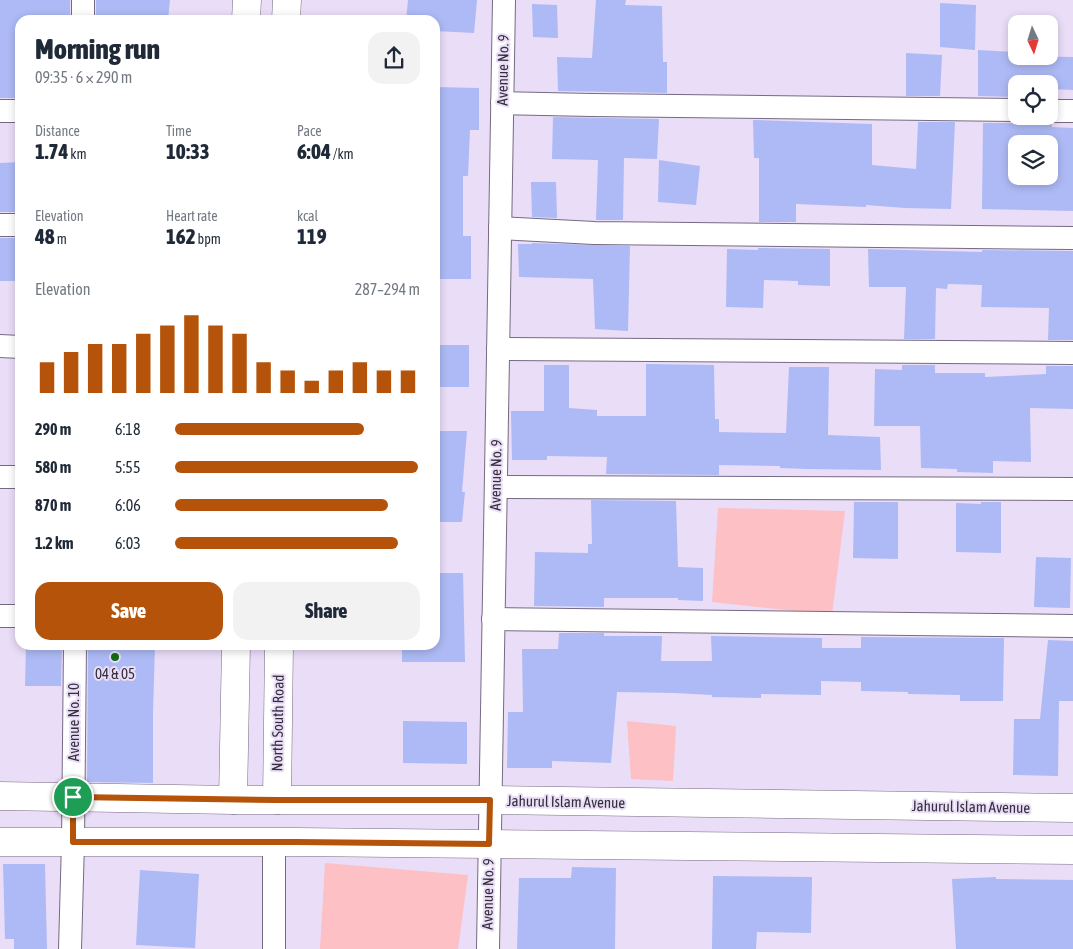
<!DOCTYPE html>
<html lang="en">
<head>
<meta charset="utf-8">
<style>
	body { margin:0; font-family:"Asap Condensed",sans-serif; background:#f2f2f3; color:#1f2937; height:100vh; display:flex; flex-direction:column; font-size:19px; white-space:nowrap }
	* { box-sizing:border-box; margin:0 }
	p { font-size:16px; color:#747a83 }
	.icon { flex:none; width:28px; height:28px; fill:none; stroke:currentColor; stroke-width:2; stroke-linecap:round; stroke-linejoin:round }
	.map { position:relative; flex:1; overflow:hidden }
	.details { position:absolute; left:15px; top:15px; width:425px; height:635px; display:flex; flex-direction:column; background:#fff; border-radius:15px; box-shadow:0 2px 8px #0003 }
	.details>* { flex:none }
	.needle { width:32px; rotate:176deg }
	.controls { position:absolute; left:1008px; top:15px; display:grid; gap:10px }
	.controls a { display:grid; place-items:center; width:50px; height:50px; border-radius:10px; background:#fff; box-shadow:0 2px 8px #0003; font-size:25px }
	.pin { position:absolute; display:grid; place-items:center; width:42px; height:42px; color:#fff; margin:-21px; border:2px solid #fff; border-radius:50%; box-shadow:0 1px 5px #0007 }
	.round { display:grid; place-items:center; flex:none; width:52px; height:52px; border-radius:15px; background:#f2f2f3 }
	.headline { display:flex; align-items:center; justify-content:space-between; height:85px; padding:0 20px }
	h1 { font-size:28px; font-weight:800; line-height:38px }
	.metrics { display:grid; grid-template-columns:repeat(3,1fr); gap:8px; height:85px; padding:5px 20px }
	.metrics div { display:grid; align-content:center }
	.metrics b { font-size:21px; font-weight:800 }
	.metrics small { font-size:14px; font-weight:400 }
	.metrics p { font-size:14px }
	.chart { height:140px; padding:10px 20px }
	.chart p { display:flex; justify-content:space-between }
	.chart svg { width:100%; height:90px; margin-top:5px; stroke:#b45309; stroke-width:6 }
	.cta { display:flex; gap:10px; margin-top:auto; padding:10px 20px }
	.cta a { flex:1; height:58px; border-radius:15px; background:#b45309; color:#fff; font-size:20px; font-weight:800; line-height:58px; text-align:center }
	.cta a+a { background:#f2f2f3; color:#1f2937 }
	ul { padding:0 20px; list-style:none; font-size:16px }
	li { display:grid; grid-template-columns:80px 60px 1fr; align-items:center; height:38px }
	li i { height:12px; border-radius:6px; background:#b45309 }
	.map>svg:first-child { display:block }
	.green { fill:#fdc0c5 }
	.building { fill:#adbaf5; fill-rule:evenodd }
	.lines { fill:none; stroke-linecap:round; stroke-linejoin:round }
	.minor-casing { stroke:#766a82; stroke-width:24 }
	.tertiary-casing { stroke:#766a82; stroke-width:29 }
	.minor { stroke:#fff; stroke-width:22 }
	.tertiary { stroke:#fff; stroke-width:28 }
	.route-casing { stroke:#fff; stroke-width:10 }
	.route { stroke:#b45309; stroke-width:6 }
	.poi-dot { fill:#116c16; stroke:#eaddf8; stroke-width:2 }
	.labels { text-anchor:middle; stroke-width:4; stroke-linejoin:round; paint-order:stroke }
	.street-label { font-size:15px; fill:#342f39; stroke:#eaddf8 }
	.poi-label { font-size:15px; fill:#342f39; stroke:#eaddf8 }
</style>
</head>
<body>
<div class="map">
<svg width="1073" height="949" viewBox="0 0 1073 949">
	<rect width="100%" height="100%" fill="#eaddf8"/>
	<g class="green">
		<polygon points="718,508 845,511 832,615 712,602"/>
		<polygon points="627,721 676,726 673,781 631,779"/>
		<polygon points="325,863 468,875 458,949 320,949"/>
	</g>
	<g class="building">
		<polygon points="0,0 70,0 70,20 20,20 20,98 0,98"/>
		<polygon points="96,0 170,0 168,20 96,20"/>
		<polygon points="408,0 477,0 474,33 435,31 435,20 406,20"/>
		<polygon points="596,0 626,0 625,5 662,6 663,62 667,62 667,93 558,91 557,57 592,58"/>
		<polygon points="940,3 976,5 975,50 940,47"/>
		<polygon points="532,4 557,5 558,38 533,37"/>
		<polygon points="978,50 1014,52 1014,56 1073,57 1073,90 1049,89 1049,84 1013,84 1013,97 978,96"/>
		<polygon points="906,53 942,55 940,96 906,96"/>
		<polygon points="435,87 479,88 479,130 470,130 468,176 463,176 463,236 471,236 471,279 435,279"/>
		<polygon points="553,117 659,119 657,159 624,158 623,220 596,220 598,160 552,159"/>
		<polygon points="753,120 872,124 872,165 916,169 918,122 955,122 951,209 905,208 866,205 866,207 796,204 796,222 759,222 759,158 754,158"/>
		<path d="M1024,120H1040L1043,123L1052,124V127L1073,128V211L982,209L983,123H1016ZM1016,144H1049V176H1016Z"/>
		<polygon points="659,160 700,166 696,205 658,202"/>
		<polygon points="19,162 18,212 0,212 0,163"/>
		<polygon points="531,182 556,182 557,218 532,217"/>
		<rect x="0" y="238" width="20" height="43"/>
		<polygon points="532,243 630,246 628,331 595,329 593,279 519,277 518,244 532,244"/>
		<polygon points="758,248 830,249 830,286 798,285 798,281 764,280 763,308 726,307 727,249 758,250"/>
		<polygon points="868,249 982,252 982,250 1073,251 1073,340 1048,340 1049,308 981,307 982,285 948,284 947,289 936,288 935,339 904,339 906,287 869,287"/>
		<rect x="435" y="345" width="34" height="42"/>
		<polygon points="646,364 714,365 715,419 719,419 719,432 786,433 789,367 829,367 828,435 880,437 881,470 807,469 780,468 780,466 719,465 719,475 606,474 607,457 547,456 547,460 512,460 511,411 544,411 544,365 569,365 569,408 597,410 597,416 646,416"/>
		<polygon points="902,365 935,365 935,373 985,373 985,377 1046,374 1046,366 1073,366 1073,409 1030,408 1031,462 993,461 993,473 957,472 957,469 921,468 920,426 874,426 875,369 902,370"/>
		<polygon points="435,431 467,431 462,492 465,492 462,522 435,522"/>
		<polygon points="591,500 676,501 678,567 703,568 703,601 678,600 678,598 604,598 604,607 534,606 535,552 588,553 588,544 592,544"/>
		<polygon points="854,502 898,502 898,559 853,558"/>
		<polygon points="981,502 1001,502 1001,553 956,552 956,503 981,504"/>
		<polygon points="1036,557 1071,558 1070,608 1034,607"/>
		<polygon points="435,573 463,573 465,662 402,662 402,645 435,645"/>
		<polygon points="559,633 604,633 604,636 662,636 661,661 712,661 711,636 822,638 822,648 861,648 861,637 1004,638 1003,701 960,701 960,695 908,694 908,692 861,691 861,682 821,681 821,695 761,694 761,698 712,697 712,695 675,693 617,692 611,763 552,761 552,768 507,768 508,712 523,712 522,649 558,649"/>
		<polygon points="1048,640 1073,641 1073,701 1059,701 1058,776 1013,775 1014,719 1040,719"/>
		<polygon points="26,645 62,645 61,686 25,686"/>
		<polygon points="88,645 155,645 153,713 153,783 87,782"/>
		<polygon points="403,721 467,722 467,764 403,763"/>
		<polygon points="3,864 45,864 47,949 14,949 14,939 5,939"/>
		<polygon points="572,867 616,868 615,949 517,949 519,878 571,878"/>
		<polygon points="140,870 199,874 195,948 136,945"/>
		<polygon points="713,876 812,877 811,933 757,932 756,949 712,949"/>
		<polygon points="996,877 996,879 1073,880 1073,949 956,949 952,879"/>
	</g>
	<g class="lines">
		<g class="minor-casing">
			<g id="minor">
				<polyline points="83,20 83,0"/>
				<polyline points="502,103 592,105 1016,110"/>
				<polyline points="0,111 20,111"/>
				<polyline points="1049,111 1073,111"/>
				<polyline points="0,225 20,225"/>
				<polyline points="500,228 594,233 1073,238"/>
				<polyline points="0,346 20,347"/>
				<polyline points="498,349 1073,353"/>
				<polyline points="0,477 20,477"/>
				<polyline points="496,487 1073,489"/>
				<polyline points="0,616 20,616"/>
				<polyline points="493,619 1073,626"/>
				<polyline points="274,842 274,949"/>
				<polyline points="70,949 73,842 75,645"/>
				<polyline points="488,949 504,0"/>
			</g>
		</g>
		<g class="tertiary-casing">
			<g id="tertiary">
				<polyline points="246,20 247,0"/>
				<polyline points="286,20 287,0"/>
				<polyline points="0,796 233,800 490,800 1073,808"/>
				<polyline points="233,800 236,645"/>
				<polyline points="277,800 279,645"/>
				<polyline points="0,842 297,842 1073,850"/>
			</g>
		</g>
		<use href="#minor" class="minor"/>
		<use href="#tertiary" class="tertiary"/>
	</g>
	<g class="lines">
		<g class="route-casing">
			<polygon id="route" points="73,797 278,800 490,800 489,844 297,842 73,842"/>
		</g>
		<use href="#route" class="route"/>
	</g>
	<circle class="poi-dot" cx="115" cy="657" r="5"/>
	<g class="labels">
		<g class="street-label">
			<text transform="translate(503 70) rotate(-89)" y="5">Avenue No. 9</text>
			<text transform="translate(496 475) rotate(-89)" y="5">Avenue No. 9</text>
			<text transform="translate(74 722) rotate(-90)" y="5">Avenue No. 10</text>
			<text transform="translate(278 723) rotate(-89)" y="5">North South Road</text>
			<text transform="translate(566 802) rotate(1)" y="5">Jahurul Islam Avenue</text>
			<text transform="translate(971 807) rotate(1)" y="5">Jahurul Islam Avenue</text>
			<text transform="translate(488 894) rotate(-89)" y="5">Avenue No. 9</text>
		</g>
		<g class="poi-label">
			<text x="115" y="679">04 &amp; 05</text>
		</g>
	</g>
</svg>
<div class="controls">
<a><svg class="needle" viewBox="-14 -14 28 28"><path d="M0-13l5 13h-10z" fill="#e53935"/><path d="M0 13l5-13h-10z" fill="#747a83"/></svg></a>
<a><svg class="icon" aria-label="locate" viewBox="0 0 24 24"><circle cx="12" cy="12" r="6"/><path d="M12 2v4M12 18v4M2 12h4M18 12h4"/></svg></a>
<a><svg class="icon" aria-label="layers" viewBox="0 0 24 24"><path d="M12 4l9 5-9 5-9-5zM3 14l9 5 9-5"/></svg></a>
</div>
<div class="pin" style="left:73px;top:797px;background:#1e9e55"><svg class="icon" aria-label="arrive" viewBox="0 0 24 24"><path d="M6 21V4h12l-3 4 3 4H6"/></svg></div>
<section class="details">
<div class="headline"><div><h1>Morning run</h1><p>09:35 · 6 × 290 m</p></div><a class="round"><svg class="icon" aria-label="share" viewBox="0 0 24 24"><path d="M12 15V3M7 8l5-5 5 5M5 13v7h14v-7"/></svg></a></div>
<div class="metrics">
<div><p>Distance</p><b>1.74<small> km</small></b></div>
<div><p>Time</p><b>10:33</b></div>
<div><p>Pace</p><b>6:04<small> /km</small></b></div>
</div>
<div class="metrics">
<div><p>Elevation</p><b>48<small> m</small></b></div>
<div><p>Heart rate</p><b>162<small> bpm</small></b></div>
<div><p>kcal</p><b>119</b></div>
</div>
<div class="chart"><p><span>Elevation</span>287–294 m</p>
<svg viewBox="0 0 160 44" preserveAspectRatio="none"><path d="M5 44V29M15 44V24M25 44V20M35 44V20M45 44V15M55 44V11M65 44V6M75 44V11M85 44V15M95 44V29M105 44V33M115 44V38M125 44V33M135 44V29M145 44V33M155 44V33"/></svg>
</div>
<ul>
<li><b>290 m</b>6:18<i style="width:77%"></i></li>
<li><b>580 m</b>5:55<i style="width:99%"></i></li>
<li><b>870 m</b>6:06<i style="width:87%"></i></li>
<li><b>1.2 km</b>6:03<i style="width:91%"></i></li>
</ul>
<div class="cta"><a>Save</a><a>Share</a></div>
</section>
</div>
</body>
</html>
